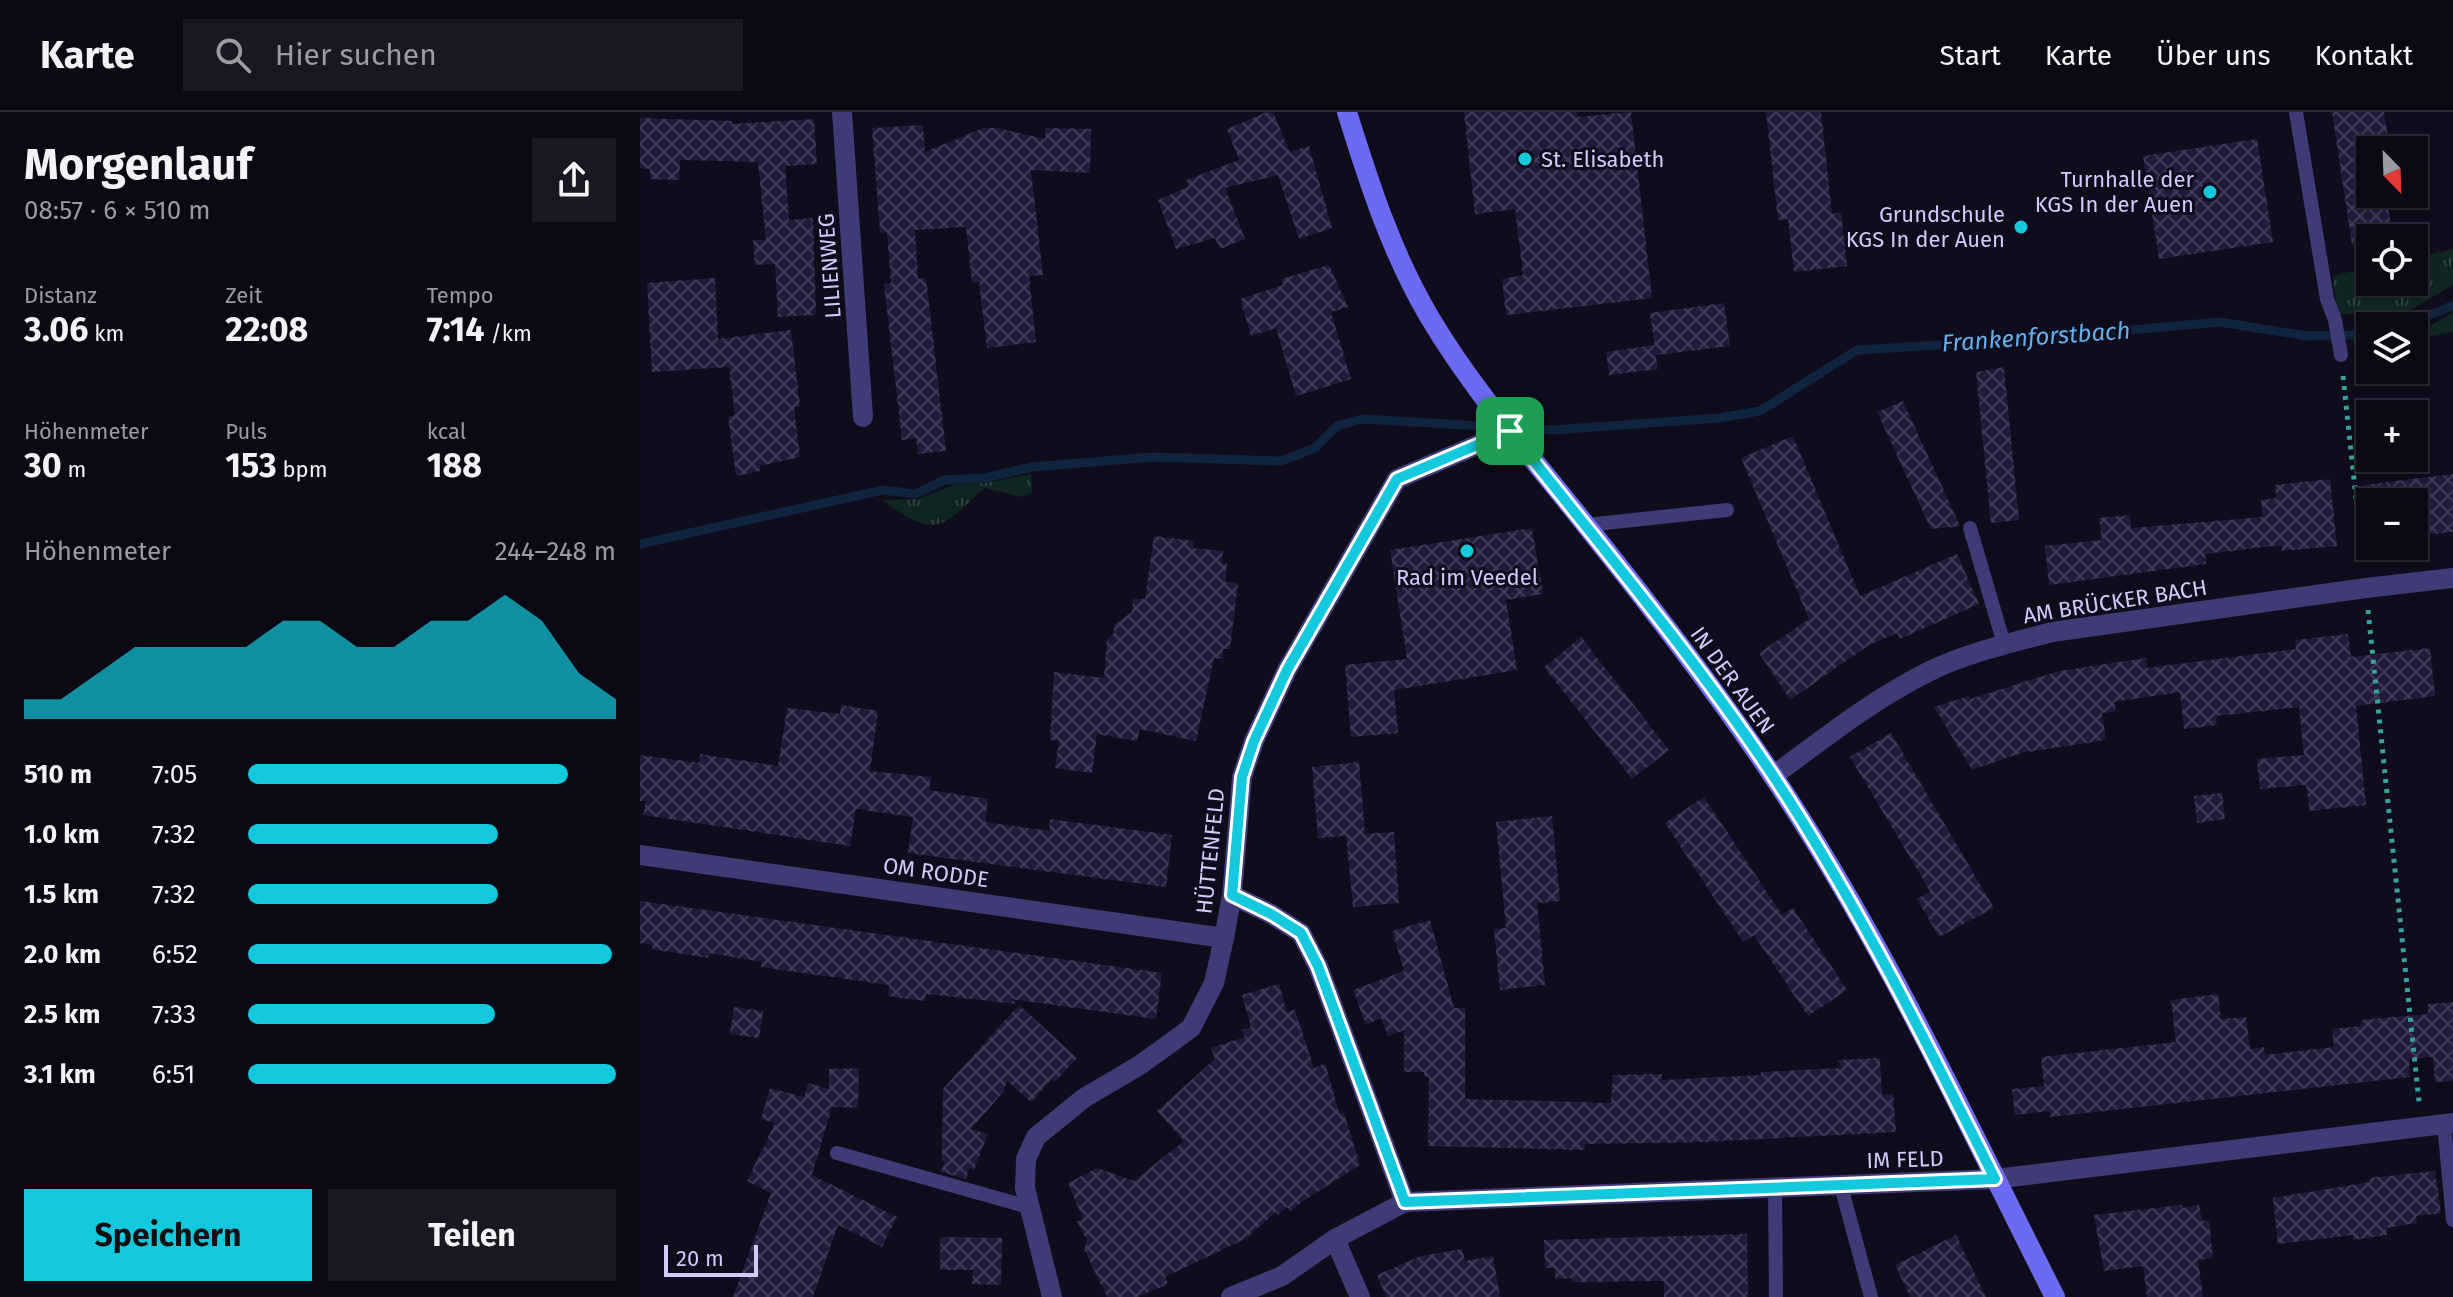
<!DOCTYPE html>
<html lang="de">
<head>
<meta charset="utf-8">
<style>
	body { margin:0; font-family:"Fira Sans",sans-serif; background:#191722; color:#f1f3f6; height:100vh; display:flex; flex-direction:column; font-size:30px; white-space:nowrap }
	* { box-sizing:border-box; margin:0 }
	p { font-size:26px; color:#9a9aa0 }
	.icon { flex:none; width:44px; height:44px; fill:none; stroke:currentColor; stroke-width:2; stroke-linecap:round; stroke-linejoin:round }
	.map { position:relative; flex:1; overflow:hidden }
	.drawer { display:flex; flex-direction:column; background:#0b0914; width:640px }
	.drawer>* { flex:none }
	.needle { width:52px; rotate:157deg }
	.tools { position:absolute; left:1716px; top:24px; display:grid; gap:16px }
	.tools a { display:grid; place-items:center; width:72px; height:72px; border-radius:0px; background:#0b0914; box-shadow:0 2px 6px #0004,0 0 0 2px #2b2a34; font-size:40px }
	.scale { position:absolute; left:24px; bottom:20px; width:94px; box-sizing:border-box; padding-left:8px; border:4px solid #d0cbfa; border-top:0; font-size:22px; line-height:28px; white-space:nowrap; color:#d0cbfa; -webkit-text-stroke:6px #0f0c1b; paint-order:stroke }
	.pin { position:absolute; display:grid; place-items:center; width:68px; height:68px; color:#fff; margin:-34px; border-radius:16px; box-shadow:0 4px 12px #0006 }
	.round { display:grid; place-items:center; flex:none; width:84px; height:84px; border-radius:0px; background:#191722 }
	.headline { display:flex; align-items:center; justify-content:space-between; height:136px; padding:0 24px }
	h1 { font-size:44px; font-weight:700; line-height:60px }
	.figures { display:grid; grid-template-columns:repeat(3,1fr); gap:12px; height:136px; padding:8px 24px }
	.figures div { display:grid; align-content:center }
	.figures b { font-size:34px; font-weight:700 }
	.figures small { font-size:22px; font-weight:400 }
	.figures p { font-size:22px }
	.chart { height:224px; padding:16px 24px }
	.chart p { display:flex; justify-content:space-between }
	.chart svg { width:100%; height:144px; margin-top:8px; fill:#14c9dd; opacity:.7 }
	.button { display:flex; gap:16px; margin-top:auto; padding:16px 24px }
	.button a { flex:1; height:92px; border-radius:0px; background:#14c9dd; color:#111; font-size:32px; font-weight:700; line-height:92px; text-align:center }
	.button a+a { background:#191722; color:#f1f3f6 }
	ul { padding:0 24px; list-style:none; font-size:26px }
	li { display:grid; grid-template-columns:128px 96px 1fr; align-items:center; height:60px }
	li i { height:20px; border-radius:10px; background:#14c9dd }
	header { display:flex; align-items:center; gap:48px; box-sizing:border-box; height:112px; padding:0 40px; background:#0b0914; border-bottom:2px solid #2b2a34 }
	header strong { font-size:38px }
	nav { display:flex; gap:44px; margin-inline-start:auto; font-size:28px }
	.search { width:560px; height:72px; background:#191722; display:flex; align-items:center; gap:20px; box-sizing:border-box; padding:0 28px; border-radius:0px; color:#9a9aa0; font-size:30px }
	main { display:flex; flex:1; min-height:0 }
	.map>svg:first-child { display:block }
	.grass { fill:url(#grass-tufts) }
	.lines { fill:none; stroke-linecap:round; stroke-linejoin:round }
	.stream { stroke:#11243f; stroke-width:9 }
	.building { fill:url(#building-cross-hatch) }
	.path { stroke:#37a29c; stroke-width:5; stroke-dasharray:4 6; stroke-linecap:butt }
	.lane { stroke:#3e3b76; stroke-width:14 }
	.street { stroke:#3e3b76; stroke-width:20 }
	.secondary { stroke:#6d6af2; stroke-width:20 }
	.route-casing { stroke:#fff; stroke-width:16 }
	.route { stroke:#14c9dd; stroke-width:10 }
	.poi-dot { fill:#14c9dd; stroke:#0f0c1b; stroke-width:3 }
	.labels { text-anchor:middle; stroke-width:6; stroke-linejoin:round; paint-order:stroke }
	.poi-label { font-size:22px; fill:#d0cbfa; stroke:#0f0c1b; text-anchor:end }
	.street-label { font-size:22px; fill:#d0cbfa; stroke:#0f0c1b }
	.water-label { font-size:24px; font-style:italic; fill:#62aff1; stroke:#0f0c1b }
</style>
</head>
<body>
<header>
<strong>Karte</strong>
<div class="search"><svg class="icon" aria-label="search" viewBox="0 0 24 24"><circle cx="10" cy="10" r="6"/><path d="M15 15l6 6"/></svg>Hier suchen</div>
<nav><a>Start</a><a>Karte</a><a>Über uns</a><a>Kontakt</a></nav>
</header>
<main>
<section class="drawer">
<div class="headline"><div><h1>Morgenlauf</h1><p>08:57 · 6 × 510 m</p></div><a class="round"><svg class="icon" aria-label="share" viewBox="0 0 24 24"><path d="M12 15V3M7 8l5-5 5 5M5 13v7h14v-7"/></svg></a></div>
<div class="figures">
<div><p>Distanz</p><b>3.06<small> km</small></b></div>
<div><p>Zeit</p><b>22:08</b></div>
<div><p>Tempo</p><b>7:14<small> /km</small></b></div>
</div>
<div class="figures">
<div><p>Höhenmeter</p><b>30<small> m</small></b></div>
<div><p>Puls</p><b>153<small> bpm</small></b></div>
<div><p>kcal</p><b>188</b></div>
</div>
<div class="chart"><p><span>Höhenmeter</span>244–248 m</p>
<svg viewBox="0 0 160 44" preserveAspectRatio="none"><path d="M0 44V38L10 38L20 30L30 22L40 22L50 22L60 22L70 14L80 14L90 22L100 22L110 14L120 14L130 6L140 14L150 30L160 38V44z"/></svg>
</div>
<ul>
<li><b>510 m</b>7:05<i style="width:87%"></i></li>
<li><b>1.0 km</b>7:32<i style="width:68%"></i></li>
<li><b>1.5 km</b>7:32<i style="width:68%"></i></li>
<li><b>2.0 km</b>6:52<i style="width:99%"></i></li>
<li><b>2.5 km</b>7:33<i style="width:67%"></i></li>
<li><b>3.1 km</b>6:51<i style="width:100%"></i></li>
</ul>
<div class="button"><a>Speichern</a><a>Teilen</a></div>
</section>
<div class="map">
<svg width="1813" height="1185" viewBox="0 0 1813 1185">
	<defs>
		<pattern id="grass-tufts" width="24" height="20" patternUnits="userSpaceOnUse" patternTransform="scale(2)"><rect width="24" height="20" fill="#102423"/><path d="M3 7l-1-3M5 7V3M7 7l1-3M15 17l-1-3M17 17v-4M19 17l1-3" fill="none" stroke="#324244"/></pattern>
		<pattern id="building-cross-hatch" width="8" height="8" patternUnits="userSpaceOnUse" patternTransform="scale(2)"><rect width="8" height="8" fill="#211a3a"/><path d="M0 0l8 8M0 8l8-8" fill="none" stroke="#403a57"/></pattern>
	</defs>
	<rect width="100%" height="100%" fill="#0f0c1b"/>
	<g class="grass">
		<polygon points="1813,137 1813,173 1764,202 1698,202 1692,164 1730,155 1730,170 1774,170 1774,146"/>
		<polygon points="1813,200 1813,220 1774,227 1774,224"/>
		<path d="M391,362L392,380L382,385L344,376C300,418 295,427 242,388L278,387L316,372L344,371Z"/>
	</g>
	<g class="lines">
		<g class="stream">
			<polyline points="1751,214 1798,200 1813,193"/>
			<polyline points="0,432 243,378 275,382 305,368 344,366 392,355 513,345 641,349 675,336 697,314 722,307 913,318 1079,306 1120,299 1217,238 1368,229 1580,210 1667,224 1718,223 1730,220"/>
		</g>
	</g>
	<g class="building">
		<polygon points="627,0 633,0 650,40 669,34 692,116 659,127 638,63 585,76 605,127 580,137 575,126 536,137 518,88 548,75 546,68 599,48 587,17"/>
		<polygon points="824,0 936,0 937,5 991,0 1012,186 866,203 862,167 883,163 875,97 835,102"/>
		<polygon points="1126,0 1181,0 1192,102 1201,100 1207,154 1154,160 1148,107 1138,108"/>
		<polygon points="1692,0 1744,0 1750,37 1730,38 1730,82 1746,82 1753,126 1730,126 1730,130 1712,133"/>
		<polygon points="0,6 92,9 92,12 174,7 177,52 145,54 149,108 173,106 176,203 138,205 135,152 115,153 113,128 126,128 118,50 40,48 39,68 10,67 10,57 0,56"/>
		<polygon points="283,13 285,40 343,16 357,16 405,27 406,16 451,17 450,61 391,58 403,163 389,164 396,230 347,236 339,170 332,171 326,115 275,118 278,167 286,166 306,339 278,342 276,326 262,328 244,172 251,171 247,120 240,121 232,16"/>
		<polygon points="1617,27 1633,130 1519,147 1503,44"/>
		<polygon points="689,153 708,195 691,200 711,267 656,284 636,216 611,224 600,187 643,173 641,167"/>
		<polygon points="75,166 78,227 151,218 160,294 154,296 160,345 120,354 120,359 96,364 88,305 95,303 89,255 12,260 7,171"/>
		<polygon points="1084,191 1090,234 1016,243 1010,201"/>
		<polygon points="1014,233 1018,257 969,263 966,240"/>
		<polygon points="1364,255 1379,408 1351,411 1336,260"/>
		<polygon points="1263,289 1320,414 1291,417 1237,300"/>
		<polygon points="1153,324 1220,484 1317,442 1339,492 1260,527 1257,521 1229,533 1150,588 1119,541 1169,507 1101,346"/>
		<polygon points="1813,362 1813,420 1774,424 1774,390 1726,390 1725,373"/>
		<polygon points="1690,367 1697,434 1642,439 1641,433 1565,442 1566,452 1409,473 1405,434 1462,428 1459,406 1490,403 1491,416 1623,405 1621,388 1636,386 1635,373"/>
		<polygon points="892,416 903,482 866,488 877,558 754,578 758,621 711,625 705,553 767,547 750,438"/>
		<polygon points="514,424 554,429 553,436 583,439 582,451 587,451 585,470 598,471 590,537 583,537 583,547 574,546 556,629 500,617 497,629 457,622 452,661 415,656 419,629 410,628 414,560 464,566 467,527 474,521 474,513 492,500 493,486 505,487"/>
		<polygon points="1708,522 1711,545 1790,536 1795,584 1716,594 1726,693 1670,699 1666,673 1620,677 1617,647 1664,643 1659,595 1576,604 1577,613 1544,617 1540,580 1474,590 1476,599 1462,601 1466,628 1381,641 1332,658 1294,595 1329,584 1330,587 1419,559 1506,546 1507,556 1656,537 1655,528"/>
		<polygon points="941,525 1029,638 992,667 904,555"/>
		<polygon points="201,593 238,599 230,659 291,665 289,678 348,687 345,710 409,719 410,707 532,723 526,775 268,741 273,705 216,697 210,734 3,703 6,689 0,689 0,643 59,651 60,642 138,654 147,596 200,602"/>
		<polygon points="1251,621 1354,796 1299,825 1277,787 1290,779 1210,645"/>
		<polygon points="719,650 725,722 722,722 754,720 759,791 713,795 706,724 678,726 672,655"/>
		<polygon points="1582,681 1585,707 1557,711 1554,684"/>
		<polygon points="1064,685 1142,803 1153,796 1207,878 1168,904 1114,823 1103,830 1025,711"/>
		<polygon points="912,704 920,789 897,791 905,873 860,878 854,817 866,816 856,710"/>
		<polygon points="0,789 522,861 516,907 371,887 377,892 286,882 285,889 248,884 249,873 121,855 121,850 69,841 68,846 12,837 13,833 0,831"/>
		<polygon points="790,808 814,896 825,896 825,987 971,991 973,963 1022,962 1022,968 1121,963 1121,960 1202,956 1197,948 1240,946 1242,983 1253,982 1256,1020 1063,1030 945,1032 945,1038 788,1034 789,965 784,965 784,960 764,960 764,918 748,924 741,906 726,913 713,878 764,859 752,819"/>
		<polygon points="639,872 647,900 655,898 674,956 685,952 699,1000 704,1001 720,1053 663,1089 651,1099 647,1095 638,1103 636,1100 605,1127 525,1165 528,1172 498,1185 467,1185 444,1137 447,1129 437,1109 443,1107 428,1071 457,1056 494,1069 544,1029 517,999 575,947 571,936 605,925 602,918 611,915 602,883"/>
		<polygon points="1578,882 1581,907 1606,905 1610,937 1624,935 1625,943 1694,935 1692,917 1721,914 1721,908 1788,902 1788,892 1813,890 1813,969 1795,970 1793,945 1769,947 1770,965 1410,1005 1409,999 1375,1003 1372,977 1404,974 1401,945 1536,930 1531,888"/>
		<polygon points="379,893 437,946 415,970 412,967 391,990 367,969 363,980 331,1017 348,1022 334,1058 329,1056 326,1067 301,1060 305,1048 302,1050 303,977"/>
		<polygon points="94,895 123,899 119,926 90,922"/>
		<polygon points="219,956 218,996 192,995 172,1063 257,1105 242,1135 198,1113 173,1185 93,1185 131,1081 107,1069 135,1011 121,1007 130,976 164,985 168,971 189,977 189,957"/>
		<polygon points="1795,1059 1801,1101 1776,1104 1777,1111 1746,1116 1747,1123 1713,1128 1713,1123 1638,1132 1633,1086 1730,1070 1729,1066"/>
		<polygon points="1542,1093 1542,1096 1559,1093 1562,1109 1569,1108 1573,1146 1558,1148 1563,1185 1507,1185 1503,1154 1464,1159 1454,1103"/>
		<polygon points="1107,1122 1108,1185 1024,1185 1024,1169 932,1170 932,1166 915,1167 915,1156 905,1156 904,1128"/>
		<polygon points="1316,1123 1346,1185 1270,1185 1255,1153"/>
		<polygon points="300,1125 362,1126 361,1173 332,1172 333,1158 300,1158"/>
		<polygon points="822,1137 825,1149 853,1144 860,1185 746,1185 737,1163 781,1144"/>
	</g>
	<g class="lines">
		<g class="path">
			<polyline points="1703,264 1723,452"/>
			<polyline points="1728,498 1779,990"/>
		</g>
		<g class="lane">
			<polyline points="1656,0 1687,187 1695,208 1701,243"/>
			<polyline points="946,413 1087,398"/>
			<polyline points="1330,416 1364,532"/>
			<polyline points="1804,1012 1813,1108"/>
			<polyline points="197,1041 389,1095"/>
			<polyline points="1201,1074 1231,1185"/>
			<polyline points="1135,1076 1136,1185"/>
		</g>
		<g class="street">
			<polyline points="202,0 223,305"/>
			<path d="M1133,664C1183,627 1232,588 1288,560C1326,541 1371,531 1412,520L1726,476L1813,466"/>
			<polyline points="0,743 584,826"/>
			<polyline points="592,783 631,802 661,821 678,854 765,1090"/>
			<polyline points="695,1127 720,1185"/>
			<polyline points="412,1185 385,1076 386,1047 396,1025 444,986 500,953 551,916 574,871 584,826 592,783 602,665 614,629 647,558 757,367 870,319"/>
			<polyline points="591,1185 642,1164 695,1127 765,1090 1355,1067 1813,1011"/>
		</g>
		<path class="secondary" d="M707,0C729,71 752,142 790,206C834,280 892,345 945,412C1010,493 1075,577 1133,664C1243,828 1326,1010 1415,1185"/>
	</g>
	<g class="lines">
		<g class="route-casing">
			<path id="route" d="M870,319C960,433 1054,544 1134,665C1218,793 1287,931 1355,1067L765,1090L678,854L661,821L631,802L592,783L602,665L614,629L647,558L757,367Z"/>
		</g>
		<use href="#route" class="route"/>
	</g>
	<g class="poi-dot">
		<circle cx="885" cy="47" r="8"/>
		<circle cx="1570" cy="80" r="8"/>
		<circle cx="1381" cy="115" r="8"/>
		<circle cx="827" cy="439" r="8"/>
	</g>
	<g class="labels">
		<g class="poi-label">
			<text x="901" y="55" text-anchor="start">St. Elisabeth</text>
			<text x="1554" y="75">Turnhalle der<tspan x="1554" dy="25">KGS In der Auen</tspan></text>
			<text x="1365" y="110">Grundschule<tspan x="1365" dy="25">KGS In der Auen</tspan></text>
			<text x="827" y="473" text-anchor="middle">Rad im Veedel</text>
		</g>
		<g class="street-label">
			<text transform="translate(189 154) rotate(-94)" y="8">LILIENWEG</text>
			<text transform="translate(1475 489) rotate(-9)" y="8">AM BRÜCKER BACH</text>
			<text transform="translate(1093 568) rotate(54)" y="8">IN DER AUEN</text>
			<text transform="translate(570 739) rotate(-84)" y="8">HÜTTENFELD</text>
			<text transform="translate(296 760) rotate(8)" y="8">OM RODDE</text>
			<text transform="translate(1265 1047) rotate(-2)" y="8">IM FELD</text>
		</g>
		<g class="water-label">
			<text transform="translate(1396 225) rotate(-4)" y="8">Frankenforstbach</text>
		</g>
	</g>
</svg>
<div class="tools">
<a><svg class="needle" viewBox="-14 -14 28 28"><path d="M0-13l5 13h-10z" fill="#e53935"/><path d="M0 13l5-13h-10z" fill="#9a9aa0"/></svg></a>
<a><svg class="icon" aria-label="locate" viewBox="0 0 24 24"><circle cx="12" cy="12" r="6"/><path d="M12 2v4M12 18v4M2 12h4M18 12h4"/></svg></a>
<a><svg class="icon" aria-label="layers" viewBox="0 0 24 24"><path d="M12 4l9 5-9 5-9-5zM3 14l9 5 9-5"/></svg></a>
<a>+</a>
<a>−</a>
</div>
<div class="scale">20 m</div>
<div class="pin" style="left:870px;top:319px;background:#1e9e55"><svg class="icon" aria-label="arrive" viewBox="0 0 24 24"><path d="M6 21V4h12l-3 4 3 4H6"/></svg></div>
</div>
</main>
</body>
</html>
